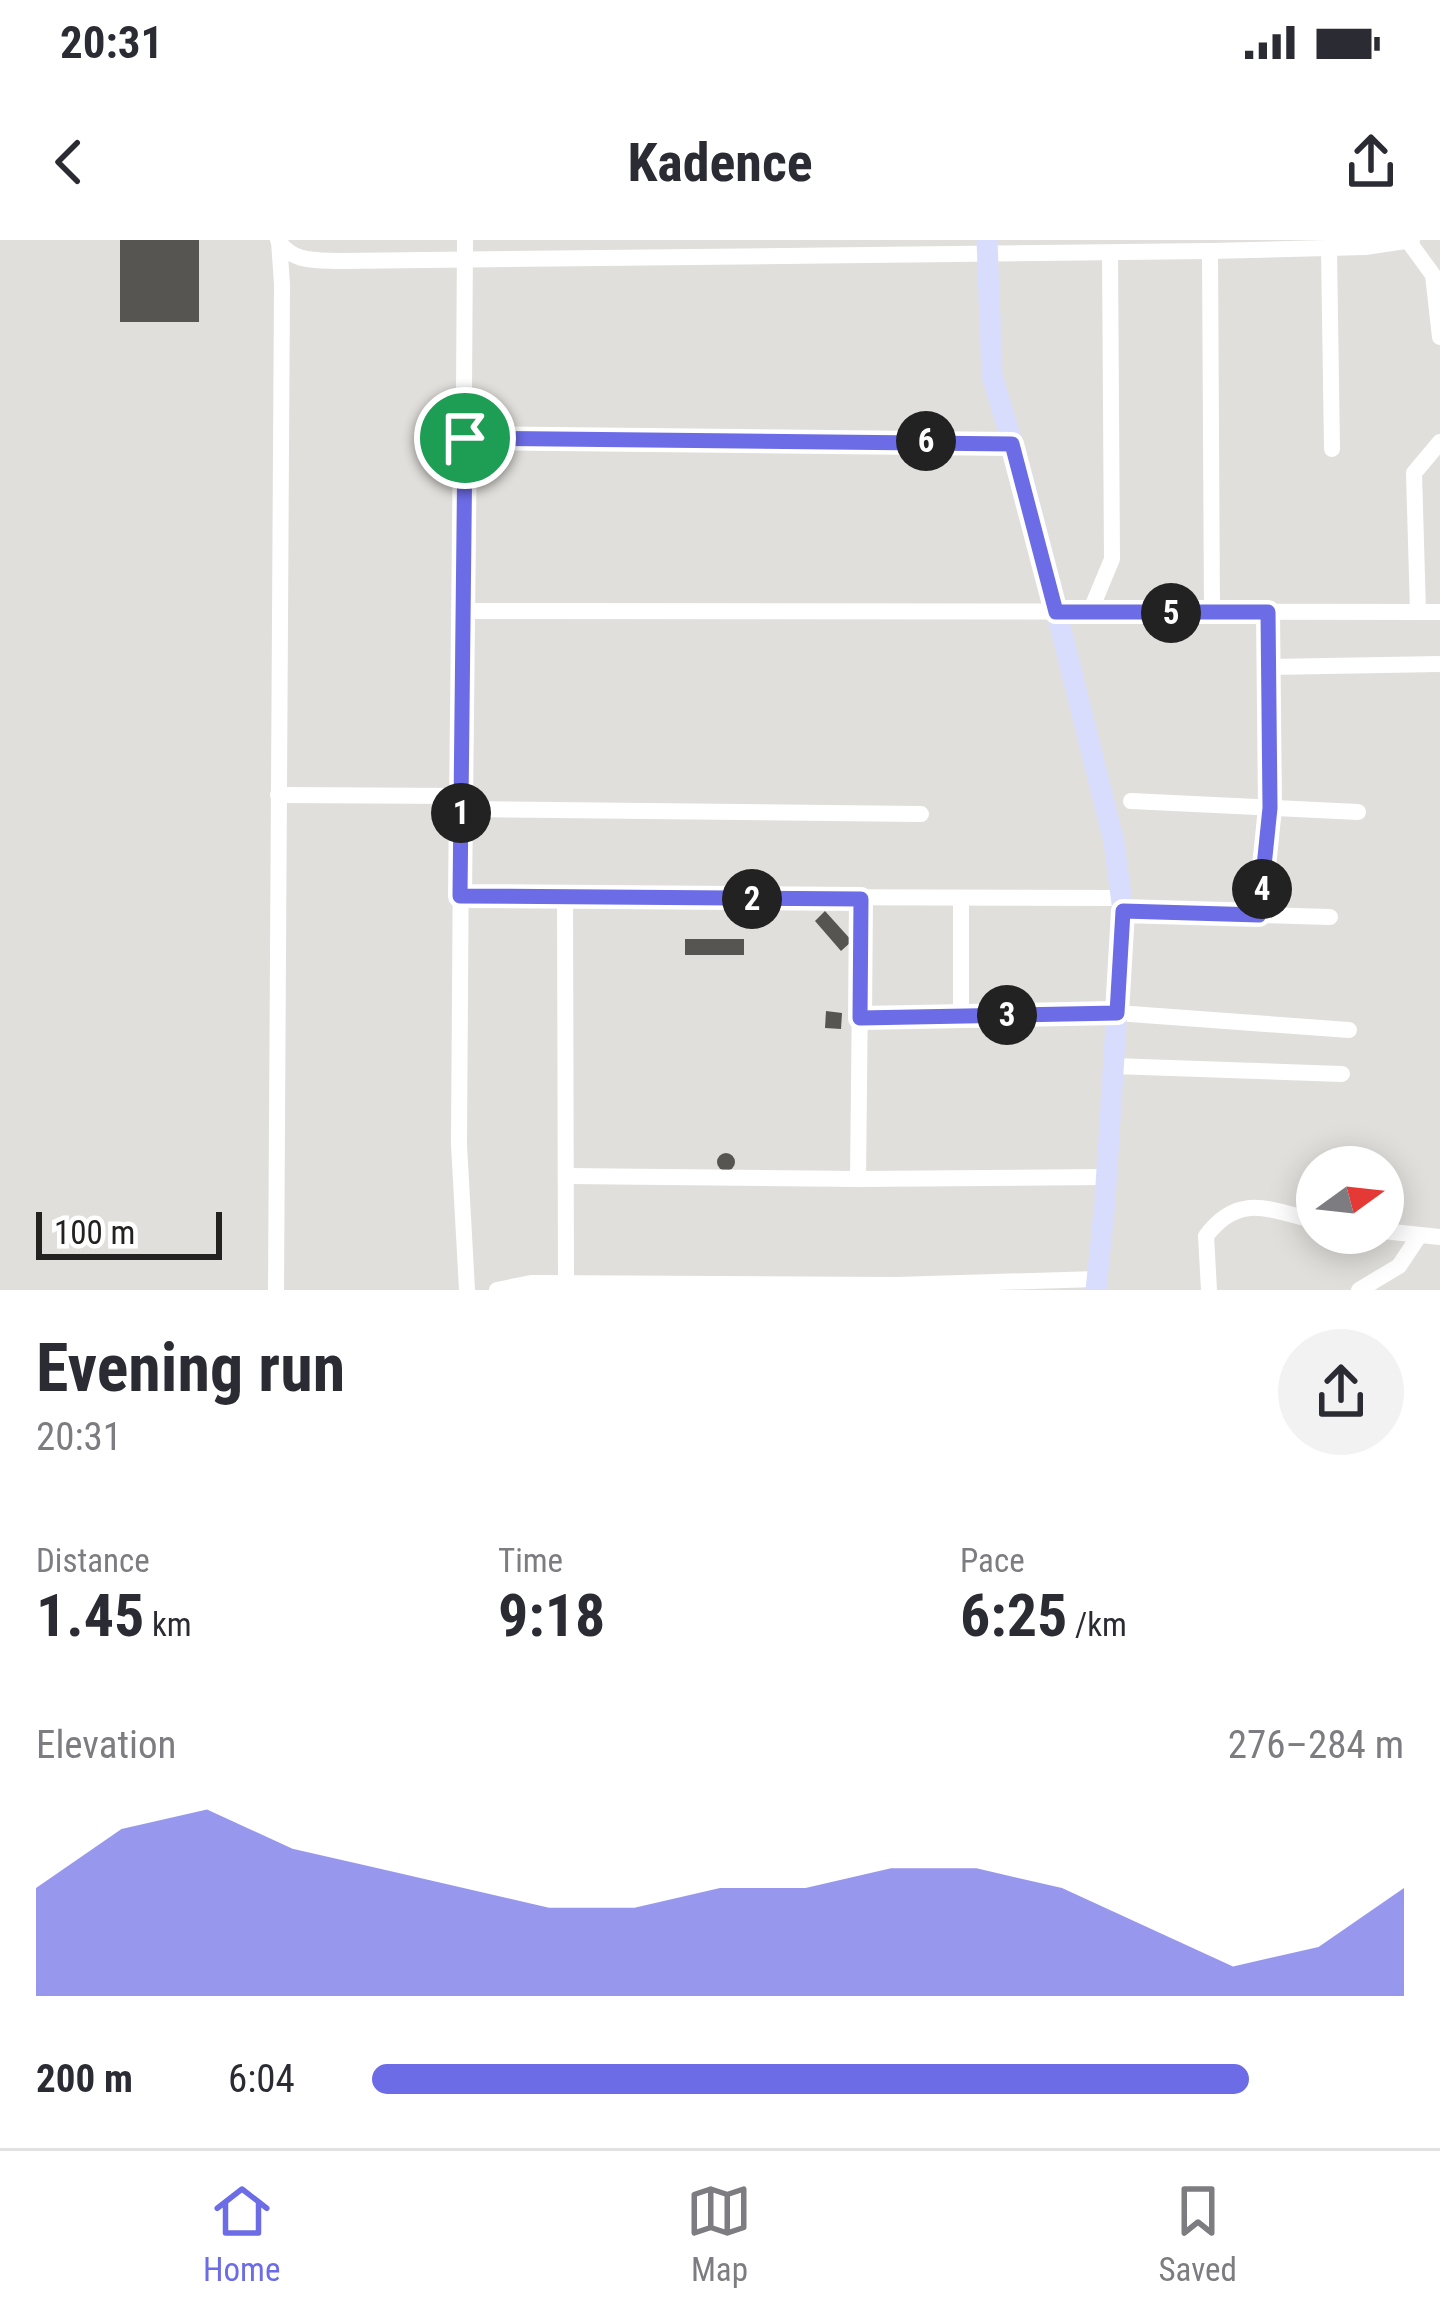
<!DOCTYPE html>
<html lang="en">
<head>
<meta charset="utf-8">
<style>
	body { margin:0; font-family:"Roboto Condensed",sans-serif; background:#f2f2f3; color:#2b2b33; height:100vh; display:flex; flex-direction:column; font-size:45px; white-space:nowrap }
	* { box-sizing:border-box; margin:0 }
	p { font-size:39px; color:#7c7c81 }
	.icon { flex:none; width:66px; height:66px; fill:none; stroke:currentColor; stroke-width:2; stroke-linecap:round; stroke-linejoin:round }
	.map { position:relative; height:1050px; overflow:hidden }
	.drawer { display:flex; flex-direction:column; background:#fff; flex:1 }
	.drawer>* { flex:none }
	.needle { width:78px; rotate:75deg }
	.buttons { position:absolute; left:1296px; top:906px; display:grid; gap:24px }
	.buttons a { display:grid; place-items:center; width:108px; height:108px; border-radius:50%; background:#fff; box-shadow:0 6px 30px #0003; font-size:60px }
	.scale { position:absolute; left:36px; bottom:30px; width:186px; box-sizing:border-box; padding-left:12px; border:6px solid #232221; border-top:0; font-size:33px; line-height:42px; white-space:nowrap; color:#232221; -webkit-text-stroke:9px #fff; paint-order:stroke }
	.pin { position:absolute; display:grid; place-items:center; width:102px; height:102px; color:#fff; margin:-51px; border:6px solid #fff; border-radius:50%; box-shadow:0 3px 12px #0007 }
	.km { position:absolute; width:60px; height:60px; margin:-30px; border-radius:50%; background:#222; color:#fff; font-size:33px; line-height:60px; text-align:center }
	.round { display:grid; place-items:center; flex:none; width:126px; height:126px; border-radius:63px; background:#f2f2f3 }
	.summary { display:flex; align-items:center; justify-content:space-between; height:204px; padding:0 36px }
	h1 { font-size:66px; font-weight:700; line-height:90px }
	.figures { display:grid; grid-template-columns:repeat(3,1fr); gap:18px; height:204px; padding:12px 36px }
	.figures div { display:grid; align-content:center }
	.figures b { font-size:60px; font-weight:700 }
	.figures small { font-size:33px; font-weight:400 }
	.figures p { font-size:33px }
	.chart { height:336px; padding:24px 36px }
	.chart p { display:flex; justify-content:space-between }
	.chart svg { width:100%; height:216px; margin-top:12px; fill:#6c6ce6; opacity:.7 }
	ul { padding:0 36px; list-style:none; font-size:39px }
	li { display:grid; grid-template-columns:192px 144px 1fr; align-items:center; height:90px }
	li i { height:30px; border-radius:15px; background:#6c6ce6 }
	.status { display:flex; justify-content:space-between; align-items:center; height:84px; padding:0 60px; background:#fff; direction:ltr }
	.status svg { height:33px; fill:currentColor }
	header { display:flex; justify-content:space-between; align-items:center; height:156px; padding:0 36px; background:#fff; font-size:54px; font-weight:700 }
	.tabs { display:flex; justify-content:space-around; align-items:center; height:168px; border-top:3px solid #e1e1e2; background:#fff; font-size:33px; color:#7c7c81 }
	.tabs a { display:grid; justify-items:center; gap:6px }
	.tabs .selected { color:#6c6ce6 }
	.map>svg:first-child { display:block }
	.building { fill:#565552 }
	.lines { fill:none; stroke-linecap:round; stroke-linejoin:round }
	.minor { stroke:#fff; stroke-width:16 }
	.major { stroke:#d9ddfd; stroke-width:21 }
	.route-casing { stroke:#fff; stroke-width:24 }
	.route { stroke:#6c6ce6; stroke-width:15 }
</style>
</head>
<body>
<div class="status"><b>20:31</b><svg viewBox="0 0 49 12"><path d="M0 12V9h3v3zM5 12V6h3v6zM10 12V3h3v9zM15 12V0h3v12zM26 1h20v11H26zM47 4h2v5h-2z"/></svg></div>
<header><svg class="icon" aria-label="back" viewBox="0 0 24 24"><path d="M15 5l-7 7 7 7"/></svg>Kadence<svg class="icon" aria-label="share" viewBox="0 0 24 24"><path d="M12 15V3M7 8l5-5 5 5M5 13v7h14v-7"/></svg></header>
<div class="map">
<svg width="1440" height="1050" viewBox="0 0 1440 1050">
	<rect width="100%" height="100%" fill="#e0dfdb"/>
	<g class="building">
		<rect x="120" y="0" width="79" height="82"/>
		<polygon points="825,671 852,701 841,711 815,681"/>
		<rect x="685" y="699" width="59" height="16"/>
		<polygon points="826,771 842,773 841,789 825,788"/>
		<circle cx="726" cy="922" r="9"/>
	</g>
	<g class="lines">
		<g class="minor">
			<path d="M278,0C292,23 316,20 340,21L1210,11L1365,7L1412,0"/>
			<polyline points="465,0 459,904 467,1050"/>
			<polyline points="1409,2 1433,35 1440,97"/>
			<polyline points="1329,8 1332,209"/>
			<polyline points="1210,11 1212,373"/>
			<polyline points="465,198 1012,204"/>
			<polyline points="464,371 1440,372"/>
			<polyline points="1090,372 1112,319 1110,13"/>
			<polyline points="1418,372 1414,233 1440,202"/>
			<polyline points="1269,427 1440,424"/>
			<polyline points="278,555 461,556"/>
			<polyline points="1131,561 1358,572"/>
			<polyline points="461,569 921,574"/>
			<polyline points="460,656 1122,658"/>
			<polyline points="565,657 566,1042"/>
			<polyline points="961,659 961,776"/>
			<polyline points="1123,671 1330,677"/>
			<polyline points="1259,675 1271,568 1268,372"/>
			<polyline points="860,778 1117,773 1349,790"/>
			<polyline points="1113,826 1342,834"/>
			<polyline points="566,936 858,939 861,659"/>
			<polyline points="858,939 1107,937"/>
			<polyline points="1383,991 1440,997"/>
			<polyline points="276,1050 282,44 279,1"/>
			<polyline points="497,1050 531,1043 896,1045 1097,1039"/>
			<path d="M1209,1050L1206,996C1239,952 1270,970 1317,981"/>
			<polyline points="1359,1050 1399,1026 1419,996"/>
		</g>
		<polyline class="major" points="987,0 992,136 1026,249 1114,602 1123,671 1105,961 1096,1050"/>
	</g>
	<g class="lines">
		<g class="route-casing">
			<polygon id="route" points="465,198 1012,204 1056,372 1268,372 1270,568 1259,675 1123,671 1117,773 860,778 861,659 460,656"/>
		</g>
		<use href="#route" class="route"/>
	</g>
</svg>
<div class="buttons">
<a><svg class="needle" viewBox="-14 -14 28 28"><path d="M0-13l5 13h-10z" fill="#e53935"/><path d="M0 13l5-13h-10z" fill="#7c7c81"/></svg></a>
</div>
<div class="scale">100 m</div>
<div class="pin" style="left:465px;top:198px;background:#1e9e55"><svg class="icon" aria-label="arrive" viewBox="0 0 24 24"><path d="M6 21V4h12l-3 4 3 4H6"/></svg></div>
<b class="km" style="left:461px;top:573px">1</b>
<b class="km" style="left:752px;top:659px">2</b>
<b class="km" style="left:1007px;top:775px">3</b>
<b class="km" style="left:1262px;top:649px">4</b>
<b class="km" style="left:1171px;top:373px">5</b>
<b class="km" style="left:926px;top:201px">6</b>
</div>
<section class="drawer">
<div class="summary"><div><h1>Evening run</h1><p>20:31</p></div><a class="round"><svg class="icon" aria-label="share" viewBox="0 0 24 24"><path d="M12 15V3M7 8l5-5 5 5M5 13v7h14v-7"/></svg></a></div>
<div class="figures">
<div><p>Distance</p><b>1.45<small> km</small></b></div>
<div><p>Time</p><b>9:18</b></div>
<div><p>Pace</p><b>6:25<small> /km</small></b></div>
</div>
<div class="chart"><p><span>Elevation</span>276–284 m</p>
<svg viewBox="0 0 160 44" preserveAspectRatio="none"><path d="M0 44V22L10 10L20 6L30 14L40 18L50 22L60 26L70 26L80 22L90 22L100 18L110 18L120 22L130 30L140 38L150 34L160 22V44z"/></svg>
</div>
<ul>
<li><b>200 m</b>6:04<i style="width:85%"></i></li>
</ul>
</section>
<nav class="tabs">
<a class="selected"><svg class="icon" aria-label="home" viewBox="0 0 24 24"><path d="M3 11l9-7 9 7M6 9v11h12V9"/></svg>Home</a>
<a><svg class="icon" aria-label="map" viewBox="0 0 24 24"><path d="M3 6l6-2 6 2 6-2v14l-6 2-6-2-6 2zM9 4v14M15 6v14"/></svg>Map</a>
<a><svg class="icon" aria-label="saved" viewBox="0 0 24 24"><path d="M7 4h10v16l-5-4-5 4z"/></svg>Saved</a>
</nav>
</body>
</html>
